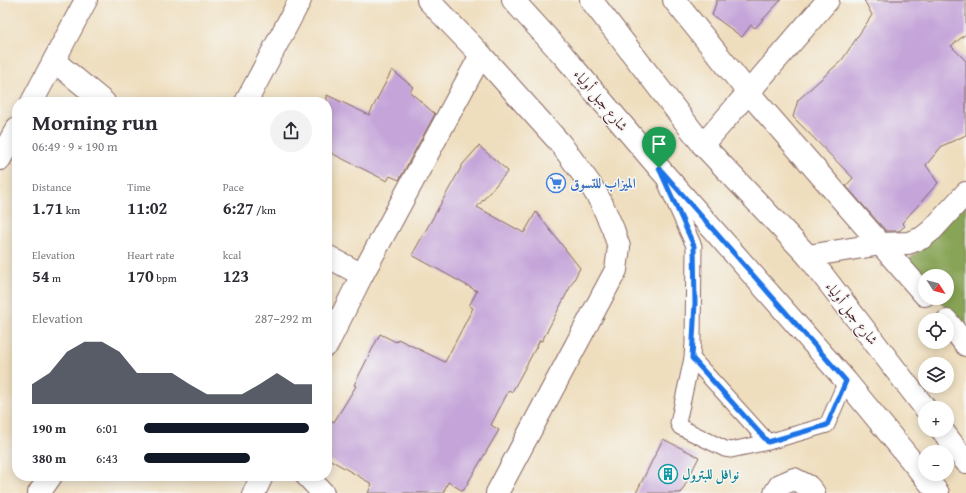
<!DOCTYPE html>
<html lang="en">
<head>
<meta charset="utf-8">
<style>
	body { margin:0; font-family:"Gentium Book Plus",Amiri,serif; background:#f2f2f3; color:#2b2b33; height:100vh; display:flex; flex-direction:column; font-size:15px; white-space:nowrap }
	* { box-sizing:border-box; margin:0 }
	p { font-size:13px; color:#7c7c81 }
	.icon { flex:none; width:22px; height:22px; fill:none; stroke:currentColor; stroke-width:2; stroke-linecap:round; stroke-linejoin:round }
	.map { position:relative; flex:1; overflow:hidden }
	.side { position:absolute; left:12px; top:97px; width:320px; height:384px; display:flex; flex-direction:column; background:#fff; border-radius:16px; box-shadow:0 2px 10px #0003 }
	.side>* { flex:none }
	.needle { width:26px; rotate:126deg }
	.tools { position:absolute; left:918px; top:269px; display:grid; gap:8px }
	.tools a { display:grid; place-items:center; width:36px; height:36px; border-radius:50%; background:#fff; box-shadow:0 2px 10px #0003; font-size:20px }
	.pin { position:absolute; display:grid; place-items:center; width:34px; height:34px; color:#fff; margin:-41px -17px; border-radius:50% 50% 50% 0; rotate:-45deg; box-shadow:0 0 4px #0007 }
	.pin .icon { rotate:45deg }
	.round { display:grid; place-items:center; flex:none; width:42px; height:42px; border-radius:21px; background:#f2f2f3 }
	.headline { display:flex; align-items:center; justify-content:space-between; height:68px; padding:0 20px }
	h1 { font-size:22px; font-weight:800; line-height:30px }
	.stats { display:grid; grid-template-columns:repeat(3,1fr); gap:6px; height:68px; padding:4px 20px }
	.stats div { display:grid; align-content:center }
	.stats b { font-size:17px; font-weight:800 }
	.stats small { font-size:11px; font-weight:400 }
	.stats p { font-size:11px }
	.chart { height:112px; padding:8px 20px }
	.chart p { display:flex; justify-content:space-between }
	.chart svg { width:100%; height:72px; margin-top:4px; fill:#111827; opacity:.7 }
	ul { padding:0 20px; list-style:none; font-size:13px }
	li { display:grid; grid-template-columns:64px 48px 1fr; align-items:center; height:30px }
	li i { height:10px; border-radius:5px; background:#111827 }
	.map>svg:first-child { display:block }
	.forest { fill:#88a457; stroke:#696241 }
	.building { fill:#c5a4d9 }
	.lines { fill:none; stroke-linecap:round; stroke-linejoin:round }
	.service-casing { stroke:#84625e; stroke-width:17 }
	.minor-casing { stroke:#84625e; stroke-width:24 }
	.primary-casing { stroke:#84625e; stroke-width:24 }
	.service { stroke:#fff; stroke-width:15 }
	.minor { stroke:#fff; stroke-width:22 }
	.primary { stroke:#fff; stroke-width:22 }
	.route-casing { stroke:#fff; stroke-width:8 }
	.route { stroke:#1a73e8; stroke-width:5 }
	.labels { text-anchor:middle; stroke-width:3; stroke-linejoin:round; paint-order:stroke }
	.street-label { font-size:14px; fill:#4a1f2b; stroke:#f6f6f2 }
	.shop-label { font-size:14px; font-weight:bold; fill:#366cbe; stroke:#f6f6f2; text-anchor:start }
	.culture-label { font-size:14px; font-weight:bold; fill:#0d838f; stroke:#f6f6f2; text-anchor:start }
</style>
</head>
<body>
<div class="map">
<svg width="966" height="493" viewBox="0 0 966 493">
	<rect width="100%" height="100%" fill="#f6f6f2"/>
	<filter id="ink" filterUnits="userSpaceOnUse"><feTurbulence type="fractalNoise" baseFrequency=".025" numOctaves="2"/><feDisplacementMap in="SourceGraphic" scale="8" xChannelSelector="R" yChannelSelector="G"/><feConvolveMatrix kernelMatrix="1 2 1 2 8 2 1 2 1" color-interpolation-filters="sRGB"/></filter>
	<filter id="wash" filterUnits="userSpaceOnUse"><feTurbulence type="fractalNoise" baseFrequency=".012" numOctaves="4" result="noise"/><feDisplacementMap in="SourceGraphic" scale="16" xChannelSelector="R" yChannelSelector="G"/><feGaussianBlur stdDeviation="0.9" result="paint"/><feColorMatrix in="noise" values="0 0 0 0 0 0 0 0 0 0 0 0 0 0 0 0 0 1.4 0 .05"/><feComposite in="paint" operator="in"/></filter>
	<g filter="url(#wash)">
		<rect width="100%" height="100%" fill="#efdebe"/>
		<polygon class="forest" points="966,200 965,246 966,246 966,330 937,298 947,298 947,276 925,276 925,285 906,263 927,243"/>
		<g id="blocks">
			<g class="building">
				<polygon points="717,0 781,0 755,28 751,25 742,37 712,15"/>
				<polygon points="864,0 966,0 966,34 951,46 966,61 966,135 942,146 926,165 938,183 902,223 905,226 899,231 886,231 846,186 853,178 793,117 798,100 842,60 872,15"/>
				<polygon points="392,70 413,87 410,92 435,114 399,180 390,176 387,181 327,151 327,95 369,115"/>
				<polygon points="479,146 508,171 477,207 524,233 536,212 580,268 542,341 540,340 512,392 509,390 491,425 499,430 463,491 448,482 443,493 368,493 372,484 327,458 327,418 334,422 356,386 354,385 380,334 396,342 398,339 445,362 473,308 469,306 477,291 412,255 463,164"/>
				<polygon points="663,439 699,457 681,493 636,493"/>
			</g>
		</g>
	</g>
	<g filter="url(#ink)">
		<use href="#blocks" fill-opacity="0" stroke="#84625e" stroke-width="1"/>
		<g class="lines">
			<g class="service-casing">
				<g id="service">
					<polyline points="666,184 694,246 693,342 692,358 678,423 680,427 725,449 731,450 768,442 827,425 846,381"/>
					<polyline points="692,358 768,442"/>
				</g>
			</g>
			<g class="minor-casing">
				<g id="minor">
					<polyline points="428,0 481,55 560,143 590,184 601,202 613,229 619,247 616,270 497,493"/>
					<polyline points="674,0 748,92 925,295"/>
					<polyline points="54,61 104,102"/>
					<polyline points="32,102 86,0"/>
					<polyline points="246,102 300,0"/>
					<polyline points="703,145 828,0"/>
					<polyline points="0,159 17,128"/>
					<polyline points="327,256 362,275"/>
					<polyline points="808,256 881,244 908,243 922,238 932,230 966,193"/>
					<polyline points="947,321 966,345"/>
					<polyline points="327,345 362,275 481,55"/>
					<polyline points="307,476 323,493"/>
					<polyline points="39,493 51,476"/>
					<polyline points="254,493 262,476"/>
					<polyline points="775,493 780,485 794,479 808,486 814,493"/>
				</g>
			</g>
			<g class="primary-casing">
				<g id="primary">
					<polyline points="513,0 563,55 659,168 846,381 938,493"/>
					<polyline points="591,0 703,145 808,256 925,408"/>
					<polyline points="942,430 966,462"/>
				</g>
			</g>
			<use href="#service" class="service"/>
			<use href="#minor" class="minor"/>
			<use href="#primary" class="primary"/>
		</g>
	</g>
	<g class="lines" filter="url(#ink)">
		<g class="route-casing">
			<polygon id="route" points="659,168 846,381 827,425 768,442 692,358 695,303 694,246"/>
		</g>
		<use href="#route" class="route"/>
	</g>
	<defs>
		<g id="supermarket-ring" transform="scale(1)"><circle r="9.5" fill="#f6f6f2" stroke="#3f7fe0" stroke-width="1.5"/><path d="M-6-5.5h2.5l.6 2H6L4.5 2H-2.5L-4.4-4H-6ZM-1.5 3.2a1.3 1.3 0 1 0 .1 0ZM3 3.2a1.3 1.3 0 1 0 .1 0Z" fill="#3f7fe0"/></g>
		<g id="building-ring" transform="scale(1)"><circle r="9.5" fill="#f6f6f2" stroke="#0f9aa8" stroke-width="1.5"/><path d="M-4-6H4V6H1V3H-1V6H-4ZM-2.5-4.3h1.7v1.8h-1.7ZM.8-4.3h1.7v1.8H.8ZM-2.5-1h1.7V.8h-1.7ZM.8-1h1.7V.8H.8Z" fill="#0f9aa8"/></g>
	</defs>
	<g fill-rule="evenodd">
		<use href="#supermarket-ring" x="556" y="183"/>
		<use href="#building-ring" x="668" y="474"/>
	</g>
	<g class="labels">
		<g class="street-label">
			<text transform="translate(601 100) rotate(50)" y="5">شارع جبل أولياء</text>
			<text transform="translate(852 313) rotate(52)" y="5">شارع جبل أولياء</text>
		</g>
		<g class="shop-label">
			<text x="570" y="188">الميزاب للتسوق</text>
		</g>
		<g class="culture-label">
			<text x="682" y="479">نوافل للبترول</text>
		</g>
	</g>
</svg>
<div class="tools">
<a><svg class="needle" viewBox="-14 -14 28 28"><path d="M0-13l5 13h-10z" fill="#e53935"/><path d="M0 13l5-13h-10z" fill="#7c7c81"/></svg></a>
<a><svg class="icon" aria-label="locate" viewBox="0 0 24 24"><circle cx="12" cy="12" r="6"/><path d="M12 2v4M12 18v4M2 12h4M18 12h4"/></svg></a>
<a><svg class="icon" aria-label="layers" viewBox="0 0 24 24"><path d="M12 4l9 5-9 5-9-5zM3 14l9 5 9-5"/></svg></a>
<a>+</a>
<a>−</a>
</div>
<div class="pin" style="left:659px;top:168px;background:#1e9e55"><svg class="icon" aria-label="arrive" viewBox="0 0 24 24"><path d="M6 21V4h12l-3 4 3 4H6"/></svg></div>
<section class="side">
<div class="headline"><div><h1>Morning run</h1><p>06:49 · 9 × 190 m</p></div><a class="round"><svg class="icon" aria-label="share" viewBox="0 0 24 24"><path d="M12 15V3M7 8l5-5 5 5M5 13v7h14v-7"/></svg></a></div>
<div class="stats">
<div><p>Distance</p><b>1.71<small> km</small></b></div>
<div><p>Time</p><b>11:02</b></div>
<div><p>Pace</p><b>6:27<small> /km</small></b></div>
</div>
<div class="stats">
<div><p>Elevation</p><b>54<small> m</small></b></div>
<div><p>Heart rate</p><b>170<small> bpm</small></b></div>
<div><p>kcal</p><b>123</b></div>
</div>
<div class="chart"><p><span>Elevation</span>287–292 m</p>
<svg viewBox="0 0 160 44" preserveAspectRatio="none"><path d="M0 44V32L10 25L20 12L30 6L40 6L50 12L60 25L70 25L80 25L90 32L100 38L110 38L120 38L130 32L140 25L150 32L160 32V44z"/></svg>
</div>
<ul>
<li><b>190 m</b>6:01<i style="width:98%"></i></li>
<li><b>380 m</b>6:43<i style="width:63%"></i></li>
</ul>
</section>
</div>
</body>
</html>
